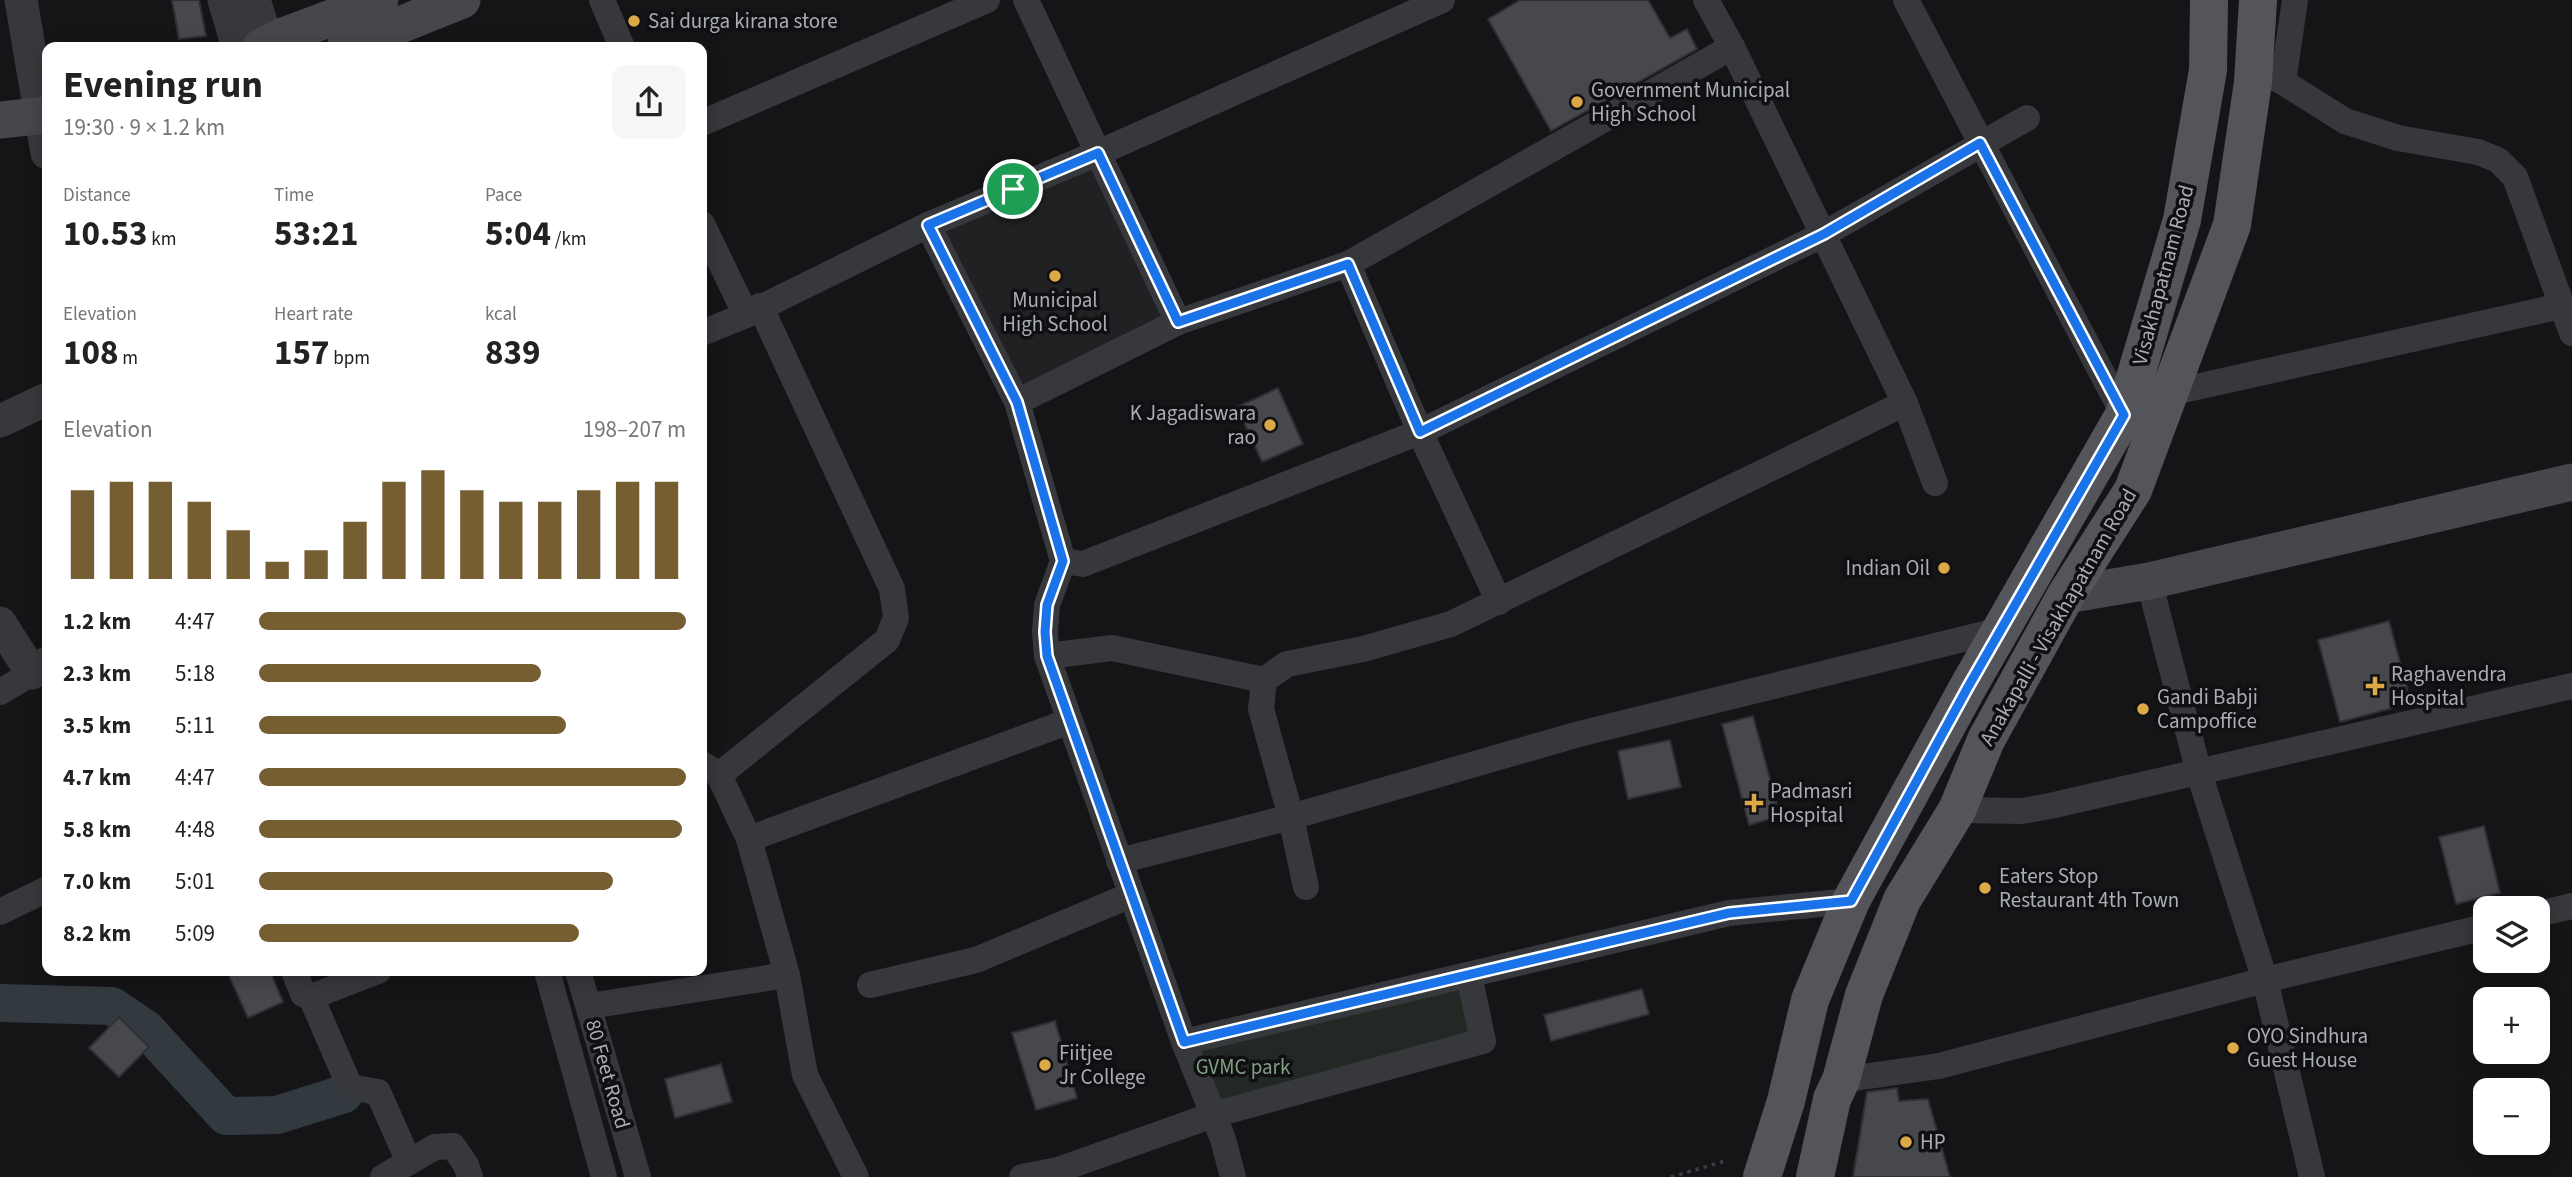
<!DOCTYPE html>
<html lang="en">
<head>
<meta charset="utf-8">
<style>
	body { margin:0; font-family:"Source Sans 3",sans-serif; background:#f6f6f6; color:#222; height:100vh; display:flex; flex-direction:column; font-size:26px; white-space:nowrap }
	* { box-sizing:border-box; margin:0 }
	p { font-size:23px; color:#767676 }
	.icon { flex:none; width:38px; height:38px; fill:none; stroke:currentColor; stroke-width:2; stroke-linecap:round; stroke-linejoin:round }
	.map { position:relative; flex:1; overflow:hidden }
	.side { position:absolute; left:42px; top:42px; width:665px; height:934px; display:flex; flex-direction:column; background:#fff; border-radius:14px; box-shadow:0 4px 18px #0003 }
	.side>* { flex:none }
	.tools { position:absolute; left:2473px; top:896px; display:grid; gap:14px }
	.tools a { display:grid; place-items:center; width:77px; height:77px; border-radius:14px; background:#fff; box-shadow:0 4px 18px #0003; font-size:35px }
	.pin { position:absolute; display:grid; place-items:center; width:60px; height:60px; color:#fff; margin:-30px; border:4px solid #fff; border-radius:50%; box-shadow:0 2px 7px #0007 }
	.round { display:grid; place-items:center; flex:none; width:74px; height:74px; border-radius:14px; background:#f6f6f6 }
	.overview { display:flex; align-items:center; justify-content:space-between; height:119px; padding:0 21px }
	h1 { font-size:38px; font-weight:700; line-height:52px }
	.metrics { display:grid; grid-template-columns:repeat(3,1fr); gap:10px; height:119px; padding:7px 21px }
	.metrics div { display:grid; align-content:center }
	.metrics b { font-size:35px; font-weight:700 }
	.metrics small { font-size:19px; font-weight:400 }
	.metrics p { font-size:19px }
	.chart { height:196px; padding:14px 21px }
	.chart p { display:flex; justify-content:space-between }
	.chart svg { width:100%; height:126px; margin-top:7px; stroke:#765e33; stroke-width:6 }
	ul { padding:0 21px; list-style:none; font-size:23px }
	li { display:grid; grid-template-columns:112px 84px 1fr; align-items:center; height:52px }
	li i { height:18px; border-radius:9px; background:#765e33 }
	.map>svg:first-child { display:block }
	.built { fill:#212124 }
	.green { fill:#222823 }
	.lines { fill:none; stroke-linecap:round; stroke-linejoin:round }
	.river { stroke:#323a40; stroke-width:38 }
	.building { fill:#47484c; stroke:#2f3033; stroke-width:2 }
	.path { stroke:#3d3e42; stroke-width:3.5; stroke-dasharray:3.5 5; stroke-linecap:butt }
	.minor { stroke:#37383b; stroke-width:26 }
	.tertiary { stroke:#37383b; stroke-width:33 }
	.secondary { stroke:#45474b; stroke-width:37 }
	.primary { stroke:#53555a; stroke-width:38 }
	.route-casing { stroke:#fff; stroke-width:14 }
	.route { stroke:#1a73e8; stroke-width:9 }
	.poi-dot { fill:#dca848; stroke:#101012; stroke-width:2.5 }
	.labels { text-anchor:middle; stroke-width:7; stroke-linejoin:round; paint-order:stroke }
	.poi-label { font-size:21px; fill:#a9adb5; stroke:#101012; text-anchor:start }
	.street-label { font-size:21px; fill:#a9adb5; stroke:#101012 }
	.park-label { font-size:21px; fill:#829e83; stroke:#101012 }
</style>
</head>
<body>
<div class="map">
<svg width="2572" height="1177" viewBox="0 0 2572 1177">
	<rect width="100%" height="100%" fill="#151517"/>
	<polygon class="built" points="1094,163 1170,321 1022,391 938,230"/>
	<polygon class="green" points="1469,975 1483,1041 1213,1115 1184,1042"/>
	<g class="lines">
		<polyline class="river" points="0,1003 112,1006 146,1029 226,1116 277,1115 344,1094"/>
	</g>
	<g class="building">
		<polygon points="172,0 199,0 206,36 179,39"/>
		<polygon points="1520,0 1648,0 1670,38 1687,29 1697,49 1551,131 1488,19"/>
		<polygon points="1278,388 1303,444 1262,462 1237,407"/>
		<polygon points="2389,621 2411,703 2340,722 2318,640"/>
		<polygon points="1753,716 1780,816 1749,825 1722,724"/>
		<polygon points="1670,740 1681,787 1628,799 1618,751"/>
		<polygon points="2484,826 2500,893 2456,904 2439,837"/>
		<polygon points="227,971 270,971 283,1002 248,1018"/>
		<polygon points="1642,989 1649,1014 1551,1041 1544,1015"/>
		<polygon points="119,1017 149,1047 119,1077 89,1048"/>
		<polygon points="1055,1021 1077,1098 1036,1110 1012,1033"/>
		<polygon points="721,1064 732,1102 675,1118 665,1079"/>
		<polygon points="1897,1088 1899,1101 1928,1099 1950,1177 1853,1177 1867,1092"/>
	</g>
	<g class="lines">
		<g class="path">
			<polyline points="197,47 210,45"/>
			<polyline points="1671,1177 1725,1161"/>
		</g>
		<g class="minor">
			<polyline points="602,0 622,47"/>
			<polyline points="1026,0 1098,153 1442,0"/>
			<polyline points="1706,0 1732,47 1905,403 1935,483"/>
			<polyline points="1906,0 2124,415"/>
			<polyline points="2254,67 2283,82 2345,121 2398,138 2478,152 2498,160 2515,177 2572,333"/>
			<polyline points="2283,82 2295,0"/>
			<polyline points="702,123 987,0"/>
			<polyline points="702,224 746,315"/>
			<polyline points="928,225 1098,153 1178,322 1348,264 1420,432 1499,602"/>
			<polyline points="1348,264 1732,47"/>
			<polyline points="702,333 746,315 928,225 1017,402 1063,561 1047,605 1045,632 1047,656 1184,1042 1223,1139 1233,1177"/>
			<polyline points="2169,393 2561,306"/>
			<polyline points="1017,402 1178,322"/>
			<polyline points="1063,561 1083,564 1420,432 1824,234 2027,118"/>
			<polyline points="2149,581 2199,773 2265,980 2312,1177"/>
			<polyline points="1047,656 1112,648 1264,680"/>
			<polyline points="0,692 32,673"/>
			<polyline points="702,764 719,775 749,839 1070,721"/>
			<polyline points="719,775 887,640 896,618 892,589 760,306"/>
			<polyline points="1957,810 2022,811 2050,806 2572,686"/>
			<polyline points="749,839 787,975 805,1075 856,1177"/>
			<polyline points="1119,861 1291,817 1579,734 2000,630"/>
			<polyline points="1306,887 1291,817 1261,709 1264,680 1287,664 1363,649 1451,624 1905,403"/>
			<polyline points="0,912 47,889"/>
			<polyline points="2538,914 2572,906"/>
			<polyline points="294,971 303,994 311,997 378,971"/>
			<polyline points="547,971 604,1177"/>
			<polyline points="578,971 638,1177"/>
			<polyline points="870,985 976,960 1131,895"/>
			<polyline points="311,997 350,1087 378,1092 409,1162"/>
			<polyline points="589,1006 787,975"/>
			<polyline points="1184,1042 1729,913 1851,901"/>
			<polyline points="1841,1080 1939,1066 2265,980 2485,927"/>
			<polyline points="383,1177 435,1147 453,1146 466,1165 470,1177"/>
			<polyline points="1022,1177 1058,1170 1213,1115 1483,1041 1469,975"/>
		</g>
		<g class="tertiary">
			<polyline points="21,0 47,153"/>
			<polyline points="224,0 238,47"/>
			<polyline points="254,0 269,47"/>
			<polyline points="0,421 47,399"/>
			<polyline points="0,623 32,673 47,663"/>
		</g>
		<g class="secondary">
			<polyline points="261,47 283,36 380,0"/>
			<polyline points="345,47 462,0"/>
			<polyline points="0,120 47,115"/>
			<polyline points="2066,595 2149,581 2572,482"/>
		</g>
		<g class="primary">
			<polyline points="1762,1177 1786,1101 1810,1000 1851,901 1968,687 2124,415 2182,220 2208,70 2209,0"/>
			<polyline points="1815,1177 1832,1099 1841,1080 1864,995 1902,900 1957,810 1986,740 2066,595 2133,490 2232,225 2253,82 2258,0"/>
		</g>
	</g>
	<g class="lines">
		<g class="route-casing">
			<polygon id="route" points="1980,143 2124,415 1968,687 1851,901 1729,913 1184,1042 1047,656 1045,632 1047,605 1063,561 1017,402 928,225 1098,153 1178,322 1348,264 1420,432 1824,234"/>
		</g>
		<use href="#route" class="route"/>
	</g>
	<g class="poi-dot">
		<circle cx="634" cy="21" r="7"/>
		<circle cx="1577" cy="102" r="7"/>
		<circle cx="1055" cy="276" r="7"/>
		<circle cx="1270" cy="425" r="7"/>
		<circle cx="1944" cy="568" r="7"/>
		<path d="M2371.5 675.5h7v7h7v7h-7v7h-7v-7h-7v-7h7z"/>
		<circle cx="2143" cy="709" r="7"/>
		<path d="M1750.5 792.5h7v7h7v7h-7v7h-7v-7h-7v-7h7z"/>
		<circle cx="1985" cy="888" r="7"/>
		<circle cx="2233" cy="1048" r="7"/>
		<circle cx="1045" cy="1065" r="7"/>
		<circle cx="1906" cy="1142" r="7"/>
	</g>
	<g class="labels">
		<g class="poi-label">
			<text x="648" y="28">Sai durga kirana store</text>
			<text x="1591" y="97">Government Municipal<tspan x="1591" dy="24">High School</tspan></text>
			<text x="1055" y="307" text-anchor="middle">Municipal<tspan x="1055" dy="24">High School</tspan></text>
			<text x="1256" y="420" text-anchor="end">K Jagadiswara<tspan x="1256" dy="24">rao</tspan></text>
			<text x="1930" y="575" text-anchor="end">Indian Oil</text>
			<text x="2391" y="681">Raghavendra<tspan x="2391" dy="24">Hospital</tspan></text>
			<text x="2157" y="704">Gandi Babji<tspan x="2157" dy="24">Campoffice</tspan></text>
			<text x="1770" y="798">Padmasri<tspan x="1770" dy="24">Hospital</tspan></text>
			<text x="1999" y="883">Eaters Stop<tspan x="1999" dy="24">Restaurant 4th Town</tspan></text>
			<text x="2247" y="1043">OYO Sindhura<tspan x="2247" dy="24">Guest House</tspan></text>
			<text x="1059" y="1060">Fiitjee<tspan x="1059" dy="24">Jr College</tspan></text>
			<text x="1920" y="1149">HP</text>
		</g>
		<g class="street-label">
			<text transform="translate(2163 275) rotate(-75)" y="7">Visakhapatnam Road</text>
			<text transform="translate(2058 617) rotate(-60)" y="7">Anakapalli - Visakhapatnam Road</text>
			<text transform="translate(608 1074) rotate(74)" y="7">80 Feet Road</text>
		</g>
		<g class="park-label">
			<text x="1243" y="1074">GVMC park</text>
		</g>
	</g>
</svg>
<div class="tools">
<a><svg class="icon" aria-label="layers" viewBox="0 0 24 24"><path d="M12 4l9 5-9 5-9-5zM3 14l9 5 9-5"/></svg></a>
<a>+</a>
<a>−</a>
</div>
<div class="pin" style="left:1013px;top:189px;background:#1e9e55"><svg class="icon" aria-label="arrive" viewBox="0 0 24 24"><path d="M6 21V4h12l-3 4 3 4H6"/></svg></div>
<section class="side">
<div class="overview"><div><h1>Evening run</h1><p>19:30 · 9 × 1.2 km</p></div><a class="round"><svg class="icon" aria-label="share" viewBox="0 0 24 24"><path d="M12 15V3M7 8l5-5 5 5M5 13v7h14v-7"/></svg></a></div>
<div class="metrics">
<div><p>Distance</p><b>10.53<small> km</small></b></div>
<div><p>Time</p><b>53:21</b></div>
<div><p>Pace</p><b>5:04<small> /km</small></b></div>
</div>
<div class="metrics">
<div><p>Elevation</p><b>108<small> m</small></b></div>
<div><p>Heart rate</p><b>157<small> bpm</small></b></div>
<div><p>kcal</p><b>839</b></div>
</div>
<div class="chart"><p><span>Elevation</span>198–207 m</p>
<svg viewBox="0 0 160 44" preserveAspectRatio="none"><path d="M5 44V13M15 44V10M25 44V10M35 44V17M45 44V27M55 44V38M65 44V34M75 44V24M85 44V10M95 44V6M105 44V13M115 44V17M125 44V17M135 44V13M145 44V10M155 44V10"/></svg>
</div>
<ul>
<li><b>1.2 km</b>4:47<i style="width:100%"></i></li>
<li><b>2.3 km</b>5:18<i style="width:66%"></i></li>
<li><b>3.5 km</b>5:11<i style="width:72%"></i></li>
<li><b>4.7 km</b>4:47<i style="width:100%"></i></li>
<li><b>5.8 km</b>4:48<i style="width:99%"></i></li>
<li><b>7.0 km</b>5:01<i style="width:83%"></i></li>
<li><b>8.2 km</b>5:09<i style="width:75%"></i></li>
</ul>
</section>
</div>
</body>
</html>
